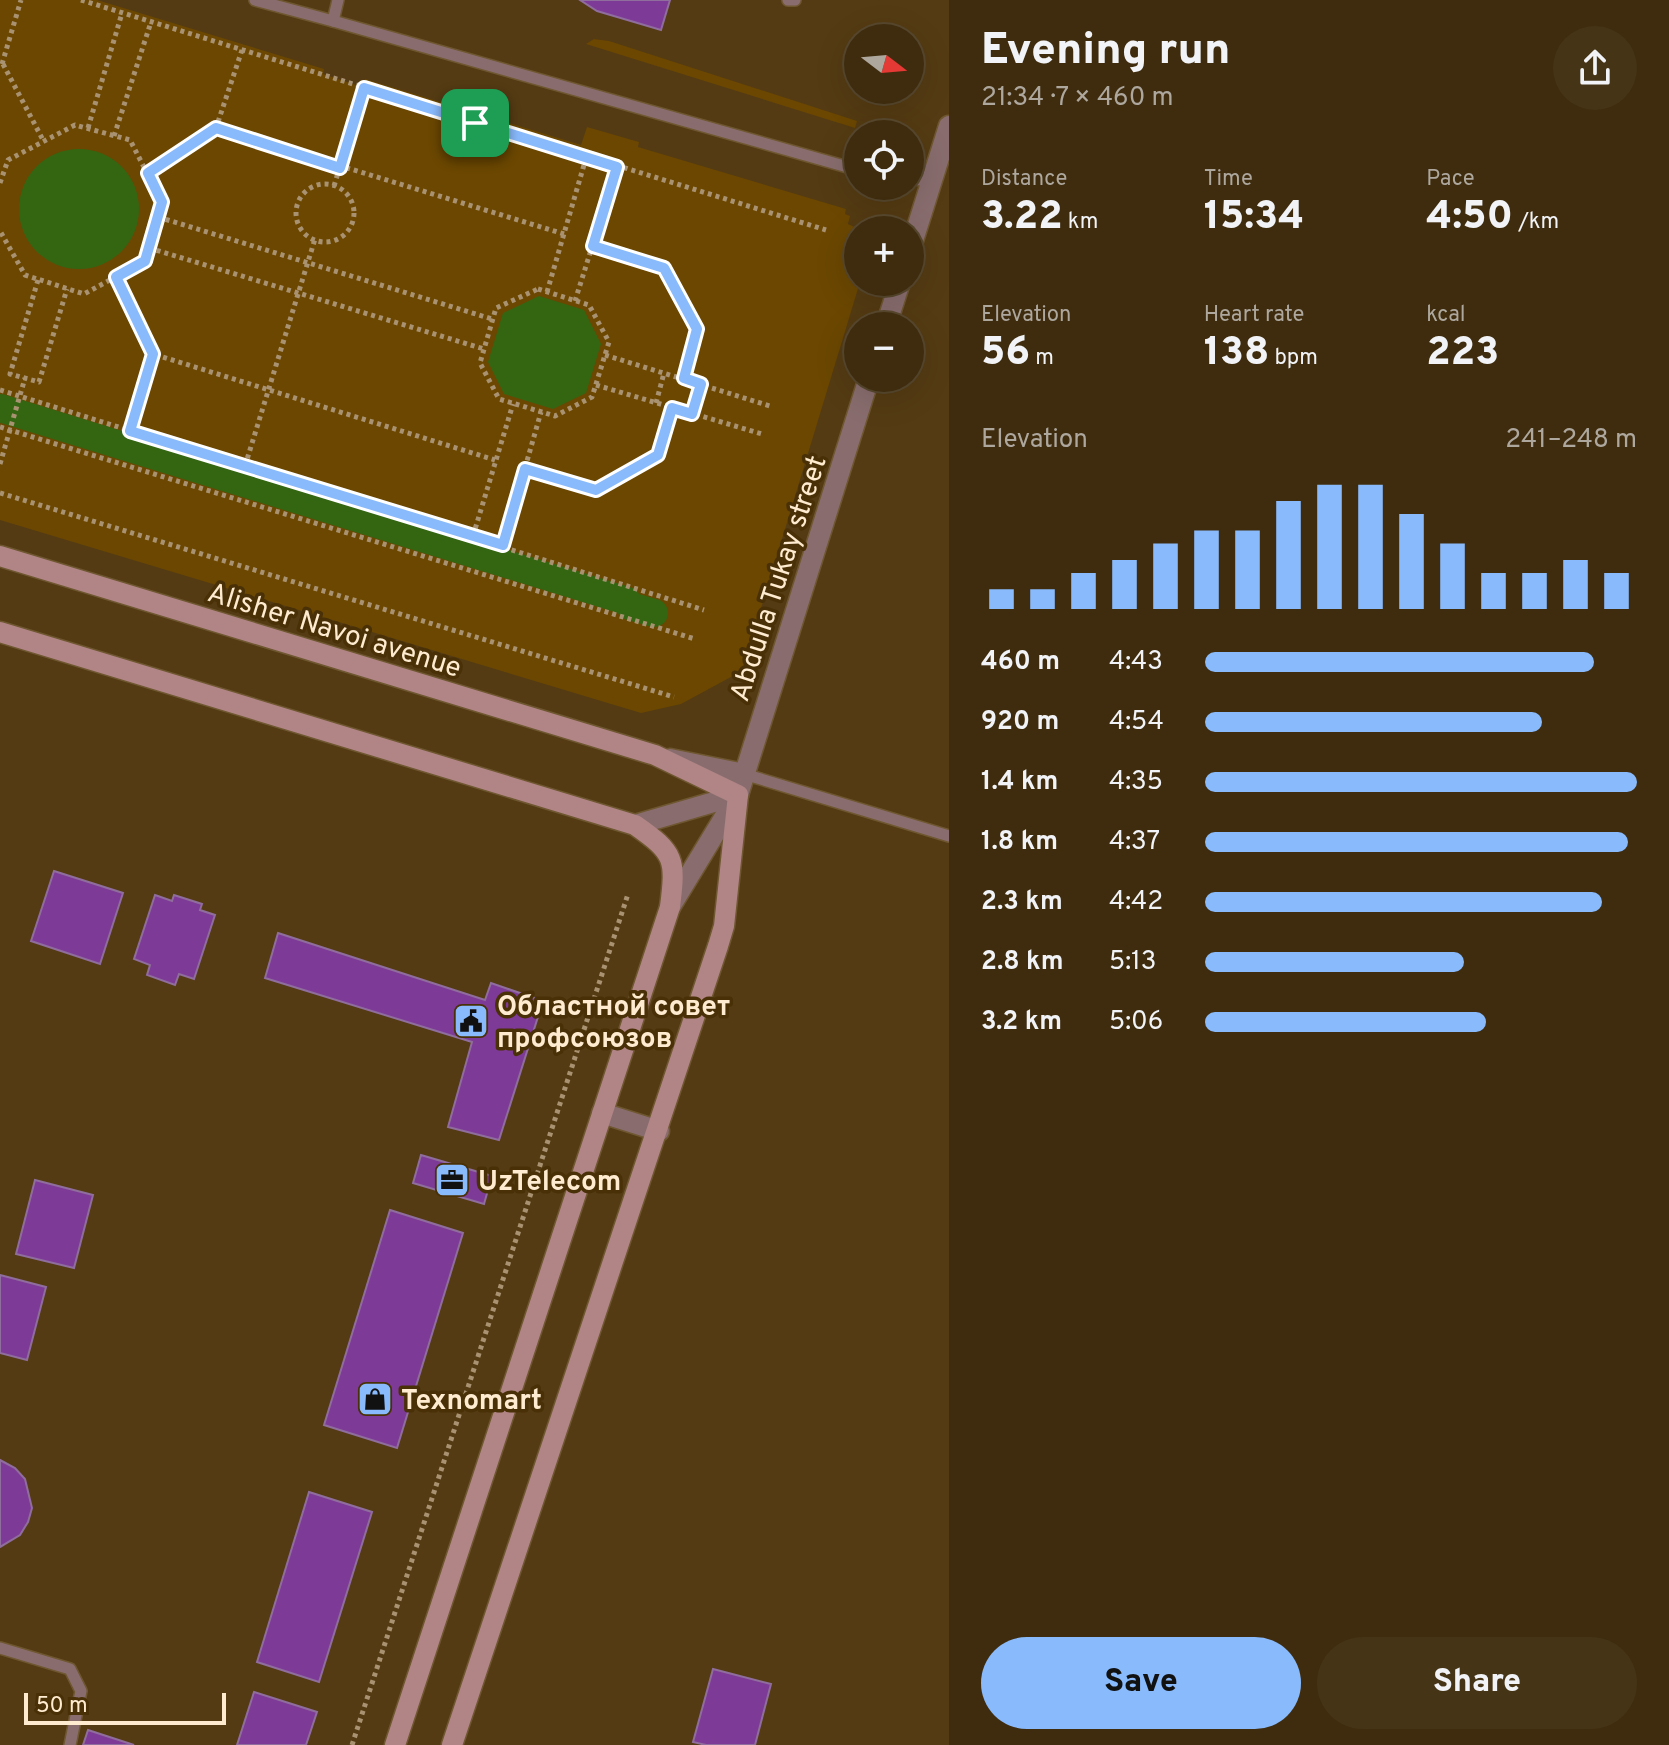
<!DOCTYPE html>
<html lang="en">
<head>
<meta charset="utf-8">
<style>
	body { margin:0; font-family:Overpass,sans-serif; background:#463417; color:#f1f3f6; height:100vh; display:flex; flex-direction:column; font-size:30px; white-space:nowrap }
	* { box-sizing:border-box; margin:0 }
	p { font-size:26px; color:#ada79e }
	.icon { flex:none; width:44px; height:44px; fill:none; stroke:currentColor; stroke-width:2; stroke-linecap:round; stroke-linejoin:round }
	.map { position:relative; flex:1; overflow:hidden }
	.sheet { display:flex; flex-direction:column; background:#3f2c0e; width:720px }
	.sheet>* { flex:none }
	.needle { width:52px; rotate:106deg }
	.tools { position:absolute; left:844px; top:24px; display:grid; gap:16px }
	.tools a { display:grid; place-items:center; width:80px; height:80px; border-radius:50%; background:#3f2c0e; box-shadow:0 8px 32px #0002,0 0 0 2px #58482e; font-size:40px }
	.scale { position:absolute; left:24px; bottom:20px; width:202px; box-sizing:border-box; padding-left:8px; border:4px solid #feebd0; border-top:0; font-size:22px; line-height:28px; white-space:nowrap; color:#feebd0; -webkit-text-stroke:6px #493006; paint-order:stroke }
	.pin { position:absolute; display:grid; place-items:center; width:68px; height:68px; color:#fff; margin:-34px; border-radius:16px; box-shadow:0 4px 12px #0006 }
	.round { display:grid; place-items:center; flex:none; width:84px; height:84px; border-radius:42px; background:#463417 }
	.headline { display:flex; align-items:center; justify-content:space-between; height:136px; padding:0 32px }
	h1 { font-size:44px; font-weight:800; line-height:60px }
	.stats { display:grid; grid-template-columns:repeat(3,1fr); gap:12px; height:136px; padding:8px 32px }
	.stats div { display:grid; align-content:center }
	.stats b { font-size:40px; font-weight:800 }
	.stats small { font-size:22px; font-weight:400 }
	.stats p { font-size:22px }
	.chart { height:224px; padding:16px 32px }
	.chart p { display:flex; justify-content:space-between }
	.chart svg { width:100%; height:144px; margin-top:8px; stroke:#89bafc; stroke-width:6 }
	.primary-button { display:flex; gap:16px; margin-top:auto; padding:16px 32px }
	.primary-button a { flex:1; height:92px; border-radius:48px; background:#89bafc; color:#111; font-size:32px; font-weight:800; line-height:92px; text-align:center }
	.primary-button a+a { background:#463417; color:#f1f3f6 }
	ul { padding:0 32px; list-style:none; font-size:26px }
	li { display:grid; grid-template-columns:128px 96px 1fr; align-items:center; height:60px }
	li i { height:20px; border-radius:10px; background:#89bafc }
	main { display:flex; flex:1; min-height:0 }
	.map>svg:first-child { display:block }
	.green { fill:#6b4701 }
	.water { fill:#346612 }
	.lines { fill:none; stroke-linecap:round; stroke-linejoin:round }
	.canal { stroke:#346612; stroke-width:28 }
	.building { fill:#7e3a97; stroke:#8f6d9c; stroke-width:2 }
	.service-casing { stroke:#6f5731; stroke-width:14 }
	.tertiary-casing { stroke:#6f5731; stroke-width:23 }
	.secondary-casing { stroke:#6f5731; stroke-width:23 }
	.path { stroke:#a99271; stroke-width:5; stroke-dasharray:4 4; stroke-linecap:butt }
	.service { stroke:#896d6e; stroke-width:11 }
	.tertiary { stroke:#896d6e; stroke-width:20 }
	.secondary { stroke:#b18586; stroke-width:20 }
	.route-casing { stroke:#fff; stroke-width:16 }
	.route { stroke:#89bafc; stroke-width:10 }
	.labels { text-anchor:middle; stroke-width:7; stroke-linejoin:round; paint-order:stroke }
	.street-label { font-size:28px; fill:#feebd0; stroke:#493006 }
	.poi-label { font-size:28px; font-weight:bold; fill:#feebd0; stroke:#493006; text-anchor:start }
</style>
</head>
<body>
<main>
<div class="map">
<svg width="949" height="1745" viewBox="0 0 949 1745">
	<rect width="100%" height="100%" fill="#543b13"/>
	<g class="green">
		<polygon points="0,0 97,0 324,69 323,74 362,87 365,79 581,145 587,127 639,142 638,147 846,209 845,214 850,216 848,224 861,230 858,230 860,282 742,671 681,704 641,713 0,520"/>
		<polygon points="594,39 609,41 857,121 855,128 586,44"/>
	</g>
	<g class="water">
		<circle cx="79" cy="209" r="60"/>
		<polygon points="539,296 584,310 601,344 586,393 553,409 504,394 488,362 503,313"/>
	</g>
	<g class="lines">
		<polyline class="canal" points="0,408 627,601 630,606 654,613"/>
	</g>
	<g class="building">
		<polygon points="580,0 670,0 661,30 597,11"/>
		<polygon points="54,871 123,893 100,964 31,941"/>
		<polygon points="155,895 172,901 174,895 202,904 200,910 215,915 194,979 179,974 175,985 147,975 150,965 134,959"/>
		<polygon points="278,933 485,1000 491,983 543,1001 499,1140 448,1127 472,1042 265,978"/>
		<polygon points="421,1155 492,1176 484,1204 413,1183"/>
		<polygon points="35,1180 93,1195 74,1268 16,1254"/>
		<polygon points="390,1210 463,1233 397,1448 324,1425"/>
		<polygon points="0,1275 46,1287 27,1360 0,1353"/>
		<polygon points="0,1460 15,1468 25,1479 32,1508 28,1522 20,1535 0,1547"/>
		<polygon points="309,1492 372,1512 319,1682 257,1662"/>
		<polygon points="713,1669 771,1684 755,1745 706,1745 693,1742"/>
		<polygon points="254,1692 317,1712 306,1745 237,1745"/>
		<polygon points="88,1730 134,1745 83,1745"/>
	</g>
	<g class="lines">
		<g class="service-casing">
			<g id="service">
				<polyline points="255,0 333,21"/>
				<polyline points="338,0 333,21 858,170"/>
				<polyline points="788,0 795,0"/>
				<polyline points="910,178 932,182"/>
				<polyline points="744,774 949,836"/>
				<polyline points="0,1648 70,1669 81,1691 70,1745"/>
			</g>
		</g>
		<g class="tertiary-casing">
			<g id="tertiary">
				<polyline points="910,250 949,126"/>
				<polyline points="886,326 900,282"/>
				<polyline points="670,759 744,774"/>
				<polyline points="635,825 738,795"/>
				<polyline points="670,907 738,795 869,378"/>
				<polyline points="602,1113 659,1131"/>
			</g>
		</g>
		<g class="secondary-casing">
			<g id="secondary">
				<polyline points="0,556 655,755 738,795 724,926 718,946 452,1745"/>
				<path d="M0,632L635,825C675,853 676,859 670,907L395,1745"/>
			</g>
		</g>
		<g class="path">
			<polyline points="81,0 826,230"/>
			<polyline points="2,64 21,0"/>
			<polyline points="3,64 43,140"/>
			<polyline points="88,128 122,13"/>
			<polyline points="216,128 564,234"/>
			<polyline points="114,136 151,22"/>
			<polyline points="148,173 216,128 242,50"/>
			<polyline points="0,183 8,160 75,125 130,140 162,202 145,261 84,294 25,275 0,231"/>
			<circle cx="325" cy="213" r="29"/>
			<polyline points="334,186 364,88"/>
			<polyline points="158,217 492,319"/>
			<polyline points="593,246 664,268 697,329 684,378"/>
			<polyline points="149,248 484,349"/>
			<polyline points="116,277 153,354 495,460"/>
			<polyline points="38,280 10,374 39,382 67,289"/>
			<polygon points="538,289 589,305 609,342 592,397 555,416 499,399 480,363 496,308"/>
			<polyline points="547,292 586,158"/>
			<polyline points="575,301 617,167"/>
			<polyline points="605,355 770,406"/>
			<polyline points="596,385 762,434"/>
			<polyline points="0,390 704,610"/>
			<polyline points="656,403 664,373"/>
			<polyline points="692,413 701,384"/>
			<polyline points="0,427 695,639"/>
			<polyline points="130,431 153,354"/>
			<polyline points="0,464 25,378"/>
			<polyline points="245,466 315,239"/>
			<polyline points="525,469 596,490 658,455 672,408"/>
			<polyline points="0,493 674,697"/>
			<polyline points="473,536 513,404"/>
			<polyline points="503,545 541,412"/>
			<polyline points="352,1745 628,894"/>
		</g>
		<use href="#service" class="service"/>
		<use href="#tertiary" class="tertiary"/>
		<use href="#secondary" class="secondary"/>
	</g>
	<g class="lines">
		<g class="route-casing">
			<polygon id="route" points="364,88 617,167 593,246 664,268 697,329 684,378 701,384 692,414 672,408 658,455 596,490 525,469 503,545 130,431 153,354 116,277 145,261 162,202 148,173 216,128 340,168"/>
		</g>
		<use href="#route" class="route"/>
	</g>
	<defs>
		<g id="civic-square" transform="scale(1.8)"><rect x="-9" y="-9" width="18" height="18" rx="4" fill="#89bafc" stroke="#493006"/><path d="M-.6-6.5H3V-4.5H.6V-3L4-1V1h2V6H-6V1h2V-1L-.6-3ZM-1.2 2.5V6h2.4V2.5Z" fill="#111"/></g>
		<g id="office-square" transform="scale(1.8)"><rect x="-9" y="-9" width="18" height="18" rx="4" fill="#89bafc" stroke="#493006"/><path d="M-6-3h4V-5.5h4V-3h4V5H-6ZM-1-4.5V-3h2v-1.5ZM-6 0V1H6V0Z" fill="#111"/></g>
		<g id="shop-square" transform="scale(1.8)"><rect x="-9" y="-9" width="18" height="18" rx="4" fill="#89bafc" stroke="#493006"/><path d="M-5-2.5h2.3a2.7 3.5 0 0 1 5.4 0H5L5.5 6h-11ZM-1.5-2.5h3a1.5 2.3 0 0 0-3 0Z" fill="#111"/></g>
	</defs>
	<g fill-rule="evenodd">
		<use href="#civic-square" x="471" y="1021"/>
		<use href="#office-square" x="452" y="1180"/>
		<use href="#shop-square" x="375" y="1399"/>
	</g>
	<g class="labels">
		<g class="street-label">
			<text transform="translate(777 578) rotate(-72)" y="10">Abdulla Tukay street</text>
			<text transform="translate(335 629) rotate(17)" y="10">Alisher Navoi avenue</text>
		</g>
		<g class="poi-label">
			<text x="497" y="1015">Областной совет<tspan x="497" dy="32">профсоюзов</tspan></text>
			<text x="478" y="1190">UzTelecom</text>
			<text x="401" y="1409">Texnomart</text>
		</g>
	</g>
</svg>
<div class="tools">
<a><svg class="needle" viewBox="-14 -14 28 28"><path d="M0-13l5 13h-10z" fill="#e53935"/><path d="M0 13l5-13h-10z" fill="#ada79e"/></svg></a>
<a><svg class="icon" aria-label="locate" viewBox="0 0 24 24"><circle cx="12" cy="12" r="6"/><path d="M12 2v4M12 18v4M2 12h4M18 12h4"/></svg></a>
<a>+</a>
<a>−</a>
</div>
<div class="scale">50 m</div>
<div class="pin" style="left:475px;top:123px;background:#1e9e55"><svg class="icon" aria-label="arrive" viewBox="0 0 24 24"><path d="M6 21V4h12l-3 4 3 4H6"/></svg></div>
</div>
<section class="sheet">
<div class="headline"><div><h1>Evening run</h1><p>21:34 · 7 × 460 m</p></div><a class="round"><svg class="icon" aria-label="share" viewBox="0 0 24 24"><path d="M12 15V3M7 8l5-5 5 5M5 13v7h14v-7"/></svg></a></div>
<div class="stats">
<div><p>Distance</p><b>3.22<small> km</small></b></div>
<div><p>Time</p><b>15:34</b></div>
<div><p>Pace</p><b>4:50<small> /km</small></b></div>
</div>
<div class="stats">
<div><p>Elevation</p><b>56<small> m</small></b></div>
<div><p>Heart rate</p><b>138<small> bpm</small></b></div>
<div><p>kcal</p><b>223</b></div>
</div>
<div class="chart"><p><span>Elevation</span>241–248 m</p>
<svg viewBox="0 0 160 44" preserveAspectRatio="none"><path d="M5 44V38M15 44V38M25 44V33M35 44V29M45 44V24M55 44V20M65 44V20M75 44V11M85 44V6M95 44V6M105 44V15M115 44V24M125 44V33M135 44V33M145 44V29M155 44V33"/></svg>
</div>
<ul>
<li><b>460 m</b>4:43<i style="width:90%"></i></li>
<li><b>920 m</b>4:54<i style="width:78%"></i></li>
<li><b>1.4 km</b>4:35<i style="width:100%"></i></li>
<li><b>1.8 km</b>4:37<i style="width:98%"></i></li>
<li><b>2.3 km</b>4:42<i style="width:92%"></i></li>
<li><b>2.8 km</b>5:13<i style="width:60%"></i></li>
<li><b>3.2 km</b>5:06<i style="width:65%"></i></li>
</ul>
<div class="primary-button"><a>Save</a><a>Share</a></div>
</section>
</main>
</body>
</html>
